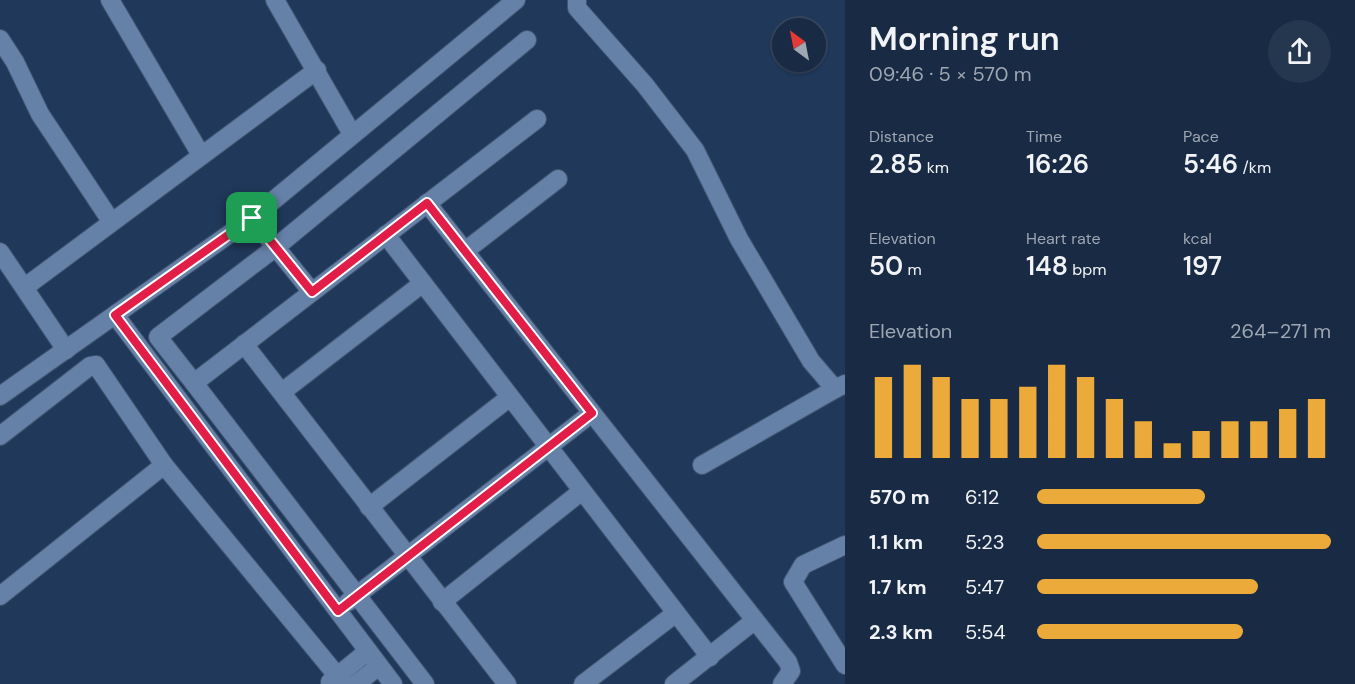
<!DOCTYPE html>
<html lang="en">
<head>
<meta charset="utf-8">
<style>
	body { margin:0; font-family:"DM Sans",sans-serif; background:#25364f; color:#f1f3f6; height:100vh; display:flex; flex-direction:column; font-size:22px; white-space:nowrap }
	* { box-sizing:border-box; margin:0 }
	p { font-size:20px; color:#9fa7b2 }
	.icon { flex:none; width:33px; height:33px; fill:none; stroke:currentColor; stroke-width:2; stroke-linecap:round; stroke-linejoin:round }
	.map { position:relative; flex:1; overflow:hidden }
	.drawer { display:flex; flex-direction:column; background:#182a44; width:510px }
	.drawer>* { flex:none }
	.needle { width:39px; rotate:328deg }
	.fabs { position:absolute; left:772px; top:18px; display:grid; gap:12px }
	.fabs a { display:grid; place-items:center; width:54px; height:54px; border-radius:50%; background:#182a44; box-shadow:0 2px 4px #0004,0 0 0 2px #36465d; font-size:30px }
	.pin { position:absolute; display:grid; place-items:center; width:51px; height:51px; color:#fff; margin:-26px; border-radius:12px; box-shadow:0 3px 9px #0006 }
	.round { display:grid; place-items:center; flex:none; width:63px; height:63px; border-radius:32px; background:#25364f }
	.headline { display:flex; align-items:center; justify-content:space-between; height:102px; padding:0 24px }
	h1 { font-size:33px; font-weight:600; line-height:45px }
	.figures { display:grid; grid-template-columns:repeat(3,1fr); gap:9px; height:102px; padding:6px 24px }
	.figures div { display:grid; align-content:center }
	.figures b { font-size:26px; font-weight:600 }
	.figures small { font-size:16px; font-weight:400 }
	.figures p { font-size:16px }
	.chart { height:168px; padding:12px 24px }
	.chart p { display:flex; justify-content:space-between }
	.chart svg { width:100%; height:108px; margin-top:6px; stroke:#ebaa39; stroke-width:6 }
	ul { padding:0 24px; list-style:none; font-size:20px }
	li { display:grid; grid-template-columns:96px 72px 1fr; align-items:center; height:45px }
	li i { height:15px; border-radius:8px; background:#ebaa39 }
	main { display:flex; flex:1; min-height:0 }
	.map>svg:first-child { display:block }
	.lines { fill:none; stroke-linecap:round; stroke-linejoin:round }
	.minor-casing { stroke:#405571; stroke-width:20 }
	.minor { stroke:#6581a7; stroke-width:18 }
	.route-casing { stroke:#fff; stroke-width:12 }
	.route { stroke:#e11d48; stroke-width:8 }
</style>
</head>
<body>
<main>
<div class="map">
<svg width="845" height="684" viewBox="0 0 845 684">
	<rect width="100%" height="100%" fill="#20385a"/>
	<g class="lines">
		<g class="minor-casing">
			<g id="minor">
				<polyline points="110,0 201,155"/>
				<polyline points="275,0 352,134"/>
				<polyline points="577,0 577,8 645,85 695,150 739,239 811,361 835,389 845,384"/>
				<polyline points="0,39 15,62 40,114 111,221"/>
				<polyline points="527,40 276,247 158,337 194,383 537,119"/>
				<polyline points="427,203 788,662 791,671 782,684"/>
				<polyline points="252,218 312,292"/>
				<polyline points="386,235 710,657"/>
				<polyline points="465,251 558,179"/>
				<polyline points="0,252 66,350"/>
				<polyline points="25,287 317,70"/>
				<polyline points="115,315 393,684"/>
				<polyline points="244,344 507,684"/>
				<polyline points="194,383 425,684"/>
				<polyline points="282,392 423,283"/>
				<polyline points="0,396 252,218 516,0"/>
				<polyline points="0,436 90,366 96,365 164,465 0,596"/>
				<polyline points="164,465 344,684"/>
				<polyline points="702,465 835,389"/>
				<polyline points="369,507 510,397"/>
				<polyline points="845,545 803,565 793,582 845,665"/>
				<polyline points="348,602 592,413"/>
				<polyline points="442,602 582,491"/>
				<polyline points="330,682 368,651"/>
				<polyline points="356,684 379,666"/>
				<polyline points="583,684 676,613"/>
				<polyline points="674,684 754,621"/>
			</g>
		</g>
		<use href="#minor" class="minor"/>
	</g>
	<g class="lines">
		<g class="route-casing">
			<polygon id="route" points="427,203 592,413 338,611 115,315 252,218 312,292"/>
		</g>
		<use href="#route" class="route"/>
	</g>
</svg>
<div class="fabs">
<a><svg class="needle" viewBox="-14 -14 28 28"><path d="M0-13l5 13h-10z" fill="#e53935"/><path d="M0 13l5-13h-10z" fill="#9fa7b2"/></svg></a>
</div>
<div class="pin" style="left:252px;top:218px;background:#1e9e55"><svg class="icon" aria-label="arrive" viewBox="0 0 24 24"><path d="M6 21V4h12l-3 4 3 4H6"/></svg></div>
</div>
<section class="drawer">
<div class="headline"><div><h1>Morning run</h1><p>09:46 · 5 × 570 m</p></div><a class="round"><svg class="icon" aria-label="share" viewBox="0 0 24 24"><path d="M12 15V3M7 8l5-5 5 5M5 13v7h14v-7"/></svg></a></div>
<div class="figures">
<div><p>Distance</p><b>2.85<small> km</small></b></div>
<div><p>Time</p><b>16:26</b></div>
<div><p>Pace</p><b>5:46<small> /km</small></b></div>
</div>
<div class="figures">
<div><p>Elevation</p><b>50<small> m</small></b></div>
<div><p>Heart rate</p><b>148<small> bpm</small></b></div>
<div><p>kcal</p><b>197</b></div>
</div>
<div class="chart"><p><span>Elevation</span>264–271 m</p>
<svg viewBox="0 0 160 44" preserveAspectRatio="none"><path d="M5 44V11M15 44V6M25 44V11M35 44V20M45 44V20M55 44V15M65 44V6M75 44V11M85 44V20M95 44V29M105 44V38M115 44V33M125 44V29M135 44V29M145 44V24M155 44V20"/></svg>
</div>
<ul>
<li><b>570 m</b>6:12<i style="width:57%"></i></li>
<li><b>1.1 km</b>5:23<i style="width:100%"></i></li>
<li><b>1.7 km</b>5:47<i style="width:75%"></i></li>
<li><b>2.3 km</b>5:54<i style="width:70%"></i></li>
</ul>
</section>
</main>
</body>
</html>
